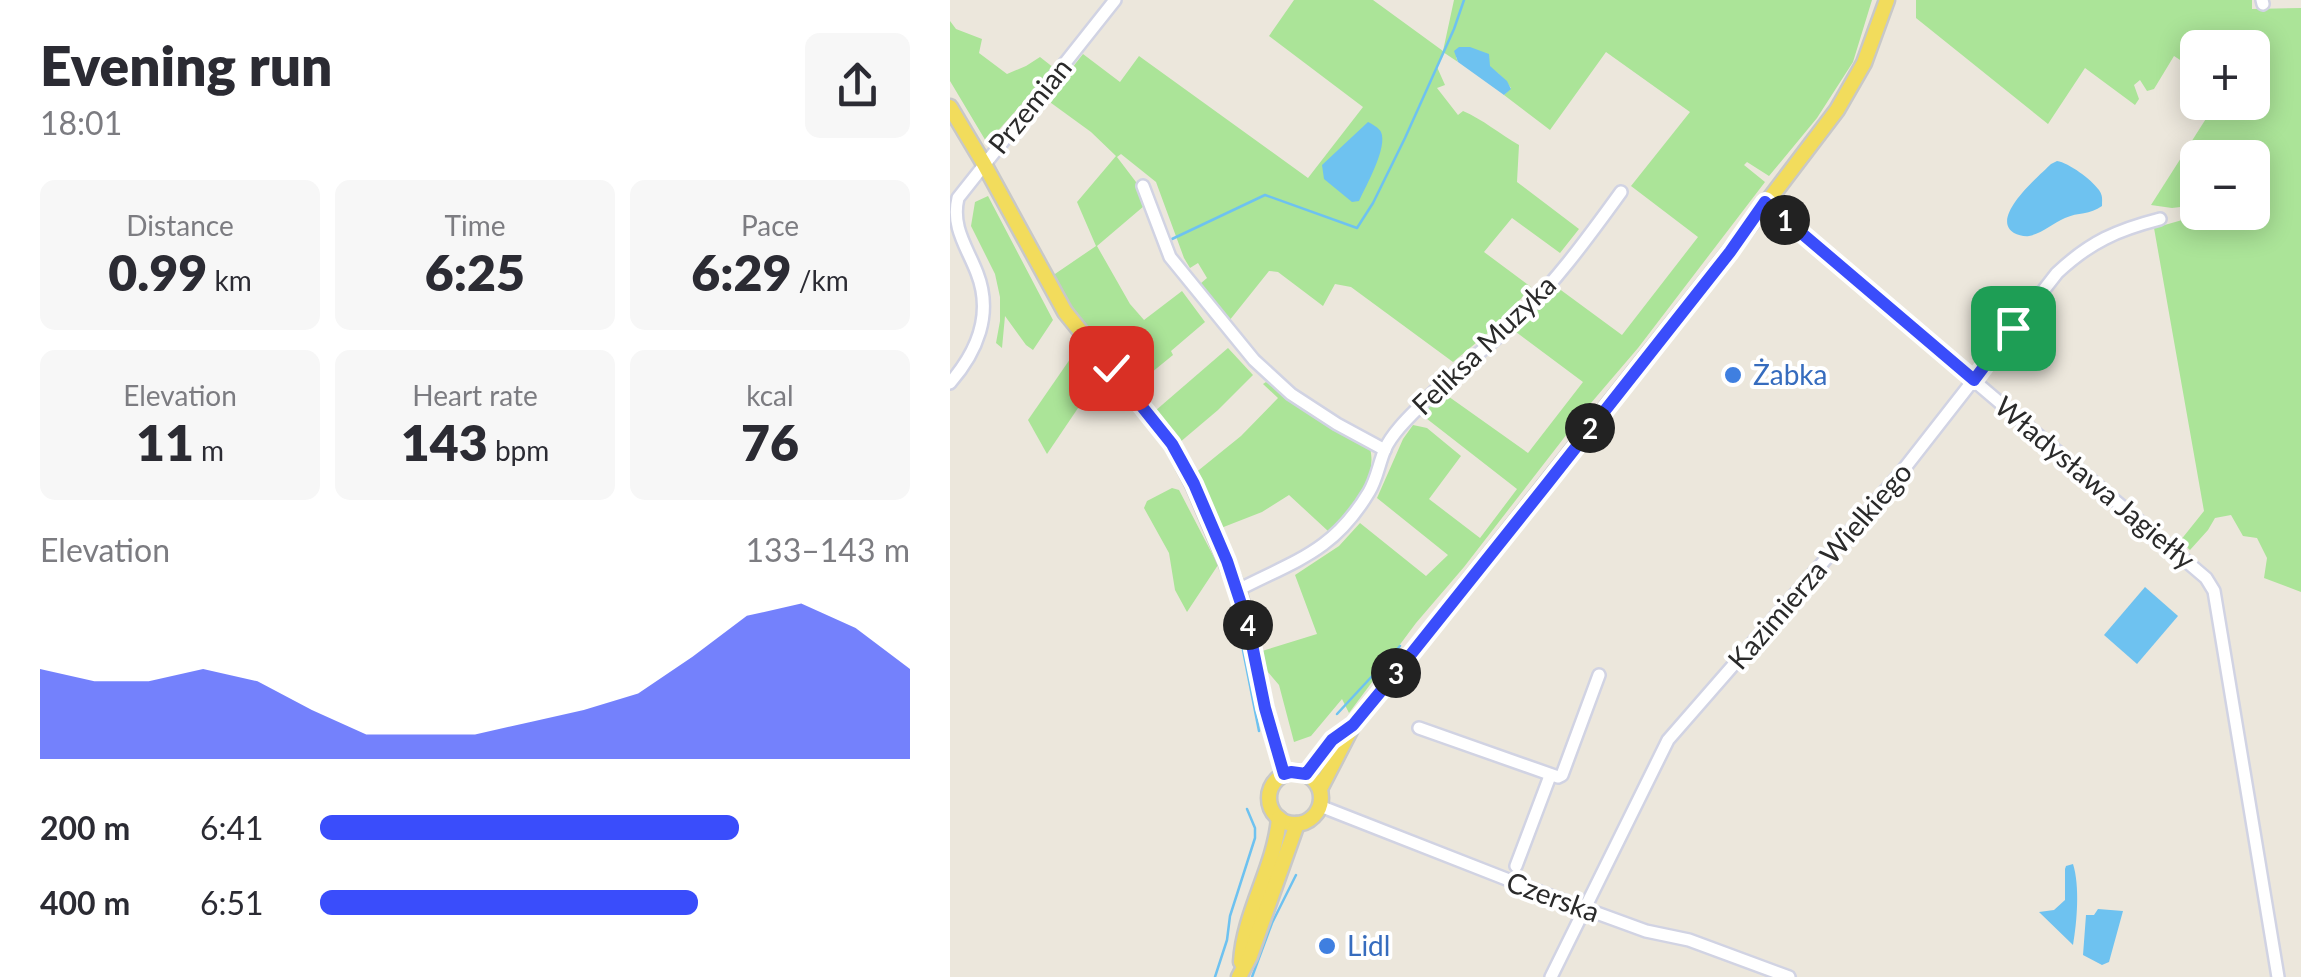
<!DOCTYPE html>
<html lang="en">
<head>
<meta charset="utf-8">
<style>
	body { margin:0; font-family:Lato,sans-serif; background:#f7f7f7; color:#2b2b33; height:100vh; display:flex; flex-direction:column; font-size:38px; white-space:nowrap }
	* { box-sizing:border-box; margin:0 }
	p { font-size:32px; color:#7c7c81 }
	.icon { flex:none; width:55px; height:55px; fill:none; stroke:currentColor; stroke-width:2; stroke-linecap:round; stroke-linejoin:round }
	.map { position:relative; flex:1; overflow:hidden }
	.panel { display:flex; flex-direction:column; background:#fff; width:950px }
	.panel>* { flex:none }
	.fabs { position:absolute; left:1230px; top:30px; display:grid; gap:20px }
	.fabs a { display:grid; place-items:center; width:90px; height:90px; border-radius:15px; background:#fff; box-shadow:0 5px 25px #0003; font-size:50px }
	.pin { position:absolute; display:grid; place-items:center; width:85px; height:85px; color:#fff; margin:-42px; border-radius:20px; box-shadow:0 5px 15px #0006 }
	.km { position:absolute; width:50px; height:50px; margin:-25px; border-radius:50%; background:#222; color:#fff; font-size:28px; line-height:50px; text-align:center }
	.round { display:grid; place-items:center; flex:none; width:105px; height:105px; border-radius:15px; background:#f7f7f7 }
	.headline { display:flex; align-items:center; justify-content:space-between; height:170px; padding:0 40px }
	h1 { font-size:55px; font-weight:800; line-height:75px }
	.metrics { display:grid; grid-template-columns:repeat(3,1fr); gap:15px; height:170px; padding:10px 40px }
	.metrics div { display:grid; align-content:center; border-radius:15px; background:#f7f7f7; text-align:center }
	.metrics b { font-size:50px; font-weight:800 }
	.metrics small { font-size:28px; font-weight:400 }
	.metrics p { font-size:28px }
	.chart { height:280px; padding:20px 40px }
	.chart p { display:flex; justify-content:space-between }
	.chart svg { width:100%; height:180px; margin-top:10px; fill:#3a4dfb; opacity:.7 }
	ul { padding:0 40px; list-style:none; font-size:32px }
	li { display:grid; grid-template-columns:160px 120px 1fr; align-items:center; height:75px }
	li i { height:25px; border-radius:12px; background:#3a4dfb }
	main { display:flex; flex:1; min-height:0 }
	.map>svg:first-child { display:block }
	.green { fill:#abe498 }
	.water { fill:#6ec2f0 }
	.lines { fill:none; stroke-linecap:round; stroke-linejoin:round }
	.stream { stroke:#6ec2f0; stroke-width:2.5 }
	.minor-casing { stroke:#d1d3e3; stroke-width:16 }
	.major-casing { stroke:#c8c8c8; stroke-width:19 }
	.minor { stroke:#fff; stroke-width:11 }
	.major { stroke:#f2dc5c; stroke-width:14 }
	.route-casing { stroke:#fff; stroke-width:20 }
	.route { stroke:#3a4dfb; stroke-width:12 }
	.shop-dot { fill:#3f7fe0; stroke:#fff; stroke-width:4 }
	.labels { text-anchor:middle; stroke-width:8; stroke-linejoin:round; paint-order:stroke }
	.street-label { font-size:28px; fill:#2a2a2a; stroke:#fff }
	.shop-label { font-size:28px; fill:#366cbe; stroke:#fff; text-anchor:start }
</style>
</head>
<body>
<main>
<section class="panel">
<div class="headline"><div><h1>Evening run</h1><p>18:01</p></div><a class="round"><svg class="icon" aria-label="share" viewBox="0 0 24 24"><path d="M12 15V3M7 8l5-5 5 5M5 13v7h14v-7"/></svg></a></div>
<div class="metrics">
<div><p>Distance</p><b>0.99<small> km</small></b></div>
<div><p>Time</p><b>6:25</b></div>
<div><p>Pace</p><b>6:29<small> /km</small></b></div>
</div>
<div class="metrics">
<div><p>Elevation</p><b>11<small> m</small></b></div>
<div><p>Heart rate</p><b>143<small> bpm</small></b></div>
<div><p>kcal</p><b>76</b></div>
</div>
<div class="chart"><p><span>Elevation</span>133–143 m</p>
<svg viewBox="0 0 160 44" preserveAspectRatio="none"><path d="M0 44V22L10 25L20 25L30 22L40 25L50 32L60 38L70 38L80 38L90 35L100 32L110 28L120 19L130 9L140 6L150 12L160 22V44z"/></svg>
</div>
<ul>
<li><b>200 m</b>6:41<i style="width:71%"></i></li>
<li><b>400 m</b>6:51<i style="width:64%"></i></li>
</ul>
</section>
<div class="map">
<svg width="1351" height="977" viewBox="0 0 1351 977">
	<rect width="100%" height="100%" fill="#ece7dc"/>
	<g class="green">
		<path d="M344,0H423L493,51L504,0H922L903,62L867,118L819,176L797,162L794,165L815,182L688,348L641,403L514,567L466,623L399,713L392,699L361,736L344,742L329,685L317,671L312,651L367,634L345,575L389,546L410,523L476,576L498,555L427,498L453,439L463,425L477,428L511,456L479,499L530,538L567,489L472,415L473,409L518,369L525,368L495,394L578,453L633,382L562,329L604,285L672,335L748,237L681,186L740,112L656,52L600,130L554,95L561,88C545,65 532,64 506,57L508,62L493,52L487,67L495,85L487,88L508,115L513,111C532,119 550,134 569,145L567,182L629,229L610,253L562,218L534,252L581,287L551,322L503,362L401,287L385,284L373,306L328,272L319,271L279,321L250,284L257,278L248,263L240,268L234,258L206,182L171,154L167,157L186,182L194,206L147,246L180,304L194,320L232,291L255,322L221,351L223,355L185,386L121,307L102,276L146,246L127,202L166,156L141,132L97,100L133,54L170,82L189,56L358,178L413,107L319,36Z"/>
		<polygon points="966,0 1302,0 1302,9 1351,8 1351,592 1314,578 1317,558 1307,538 1293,536 1281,515 1265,518 1258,530 1240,550 1230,541 1254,511 1204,228 1257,213 1302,212 1302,158 1248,158 1247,205 1222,208 1201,205 1266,103 1302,102 1302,48 1248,48 1247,71 1224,56 1204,89 1197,91 1190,80 1184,85 1189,99 1185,105 1135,68 1098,124 966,18"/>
		<polygon points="0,21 6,29 32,39 29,53 57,74 76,66 90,57 104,68 37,143 0,81"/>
		<polygon points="38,196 103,320 83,350 76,345 55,316 52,348 46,343 50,321 50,297 45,274 21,226 25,202"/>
		<polygon points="278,348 303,375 268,410 229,443 205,411"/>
		<polygon points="127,349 151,374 97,454 78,420"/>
		<path d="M316,382L354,409L420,448C428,479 402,514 378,531L339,495L312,512L271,528L244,474L291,436L328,398L313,384Z"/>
		<polygon points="222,488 229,490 268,565 237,612 225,590 219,553 194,508 197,501"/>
	</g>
	<g class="water">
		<polygon points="509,47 520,47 539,54 540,66 557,81 561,89 554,95 508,62 504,51"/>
		<path d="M418,122C422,124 429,128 431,132C438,147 416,186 409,201L402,202L374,179L372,165Z"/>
		<path d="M1107,161C1119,163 1141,179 1149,190C1153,196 1152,199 1152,206C1140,215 1128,212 1115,218C1103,223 1091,234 1079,236C1075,237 1068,235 1064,233C1039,218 1089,176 1101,164Z"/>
		<polygon points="1195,587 1228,616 1187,664 1154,635"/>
		<path d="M1123,864C1130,886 1127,922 1123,945L1089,912L1104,910L1115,900V869L1116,866Z"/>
		<polygon points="1148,909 1173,911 1159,962 1152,965 1133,955 1136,915 1144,915"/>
	</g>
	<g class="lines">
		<g class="stream">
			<polyline points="222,239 315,195 407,228 423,203 455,138 504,29 514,0"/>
			<polyline points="289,630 309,731"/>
			<polyline points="387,714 450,646"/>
			<polyline points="265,977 277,940 280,916 305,838 305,828 297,809"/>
			<polyline points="302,977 322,923 346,875"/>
		</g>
		<g class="minor-casing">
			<g id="minor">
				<polyline points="1312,0 1313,4"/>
				<polyline points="193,186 220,257 304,360 341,394 387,424 435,450"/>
				<polyline points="815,203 1256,578 1264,591 1328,977"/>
				<path d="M0,383C27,352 43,314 27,273C17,247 1,227 8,198L165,0"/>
				<path d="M288,590C346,560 383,552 419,492C427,479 429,463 435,449C442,434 456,420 468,408C495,378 530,354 559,327C602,287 637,239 671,192"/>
				<polyline points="469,728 608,777 612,775 649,675"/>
				<polyline points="370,806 592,893 696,931 739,940 839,977"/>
				<polyline points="566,866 600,776"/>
				<path d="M601,977L718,740L950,474L1107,273C1140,242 1167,230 1210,219"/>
			</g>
		</g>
		<g class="major-casing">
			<g id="major">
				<polyline points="0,107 34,164 115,312 222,444 243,484 288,590 298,625 315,708 334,774"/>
				<circle cx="345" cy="798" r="26"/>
				<polyline points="356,774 382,740 403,725 446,673 780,251 887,110 914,63 937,0"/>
				<polyline points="370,789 402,727"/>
				<path d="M291,962C294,912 325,867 329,818"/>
				<polyline points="289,977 300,956 347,824"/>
			</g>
		</g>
		<use href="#minor" class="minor"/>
		<use href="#major" class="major"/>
	</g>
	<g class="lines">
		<g class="route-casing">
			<polyline id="route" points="161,368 222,444 244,484 277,561 298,625 315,708 334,774 341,772 356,774 382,740 403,725 446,673 597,484 780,252 815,202 1024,380 1063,328"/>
		</g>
		<use href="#route" class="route"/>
	</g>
	<g class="shop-dot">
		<circle cx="783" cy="375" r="10"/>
		<circle cx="377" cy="946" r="10"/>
	</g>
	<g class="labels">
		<g class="street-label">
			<text transform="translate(80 106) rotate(-51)" y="10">Przemian</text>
			<text transform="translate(534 345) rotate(-44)" y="10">Feliksa Muzyka</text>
			<text transform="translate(1145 483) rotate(40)" y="10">Władysława Jagiełły</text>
			<text transform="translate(870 566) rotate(-49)" y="10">Kazimierza Wielkiego</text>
			<text transform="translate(603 897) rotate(20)" y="10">Czerska</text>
		</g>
		<g class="shop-label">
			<text x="803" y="385">Żabka</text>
			<text x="397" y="956">Lidl</text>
		</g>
	</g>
</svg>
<div class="fabs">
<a>+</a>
<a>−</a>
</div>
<div class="pin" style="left:1063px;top:328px;background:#1e9e55"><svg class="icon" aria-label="arrive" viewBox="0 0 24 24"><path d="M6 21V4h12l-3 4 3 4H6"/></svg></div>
<div class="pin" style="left:161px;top:368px;background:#d93025"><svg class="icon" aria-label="check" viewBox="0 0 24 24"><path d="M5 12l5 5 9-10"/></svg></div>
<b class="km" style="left:835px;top:220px">1</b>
<b class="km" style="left:640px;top:428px">2</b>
<b class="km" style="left:446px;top:673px">3</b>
<b class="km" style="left:298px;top:625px">4</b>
</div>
</main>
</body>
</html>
